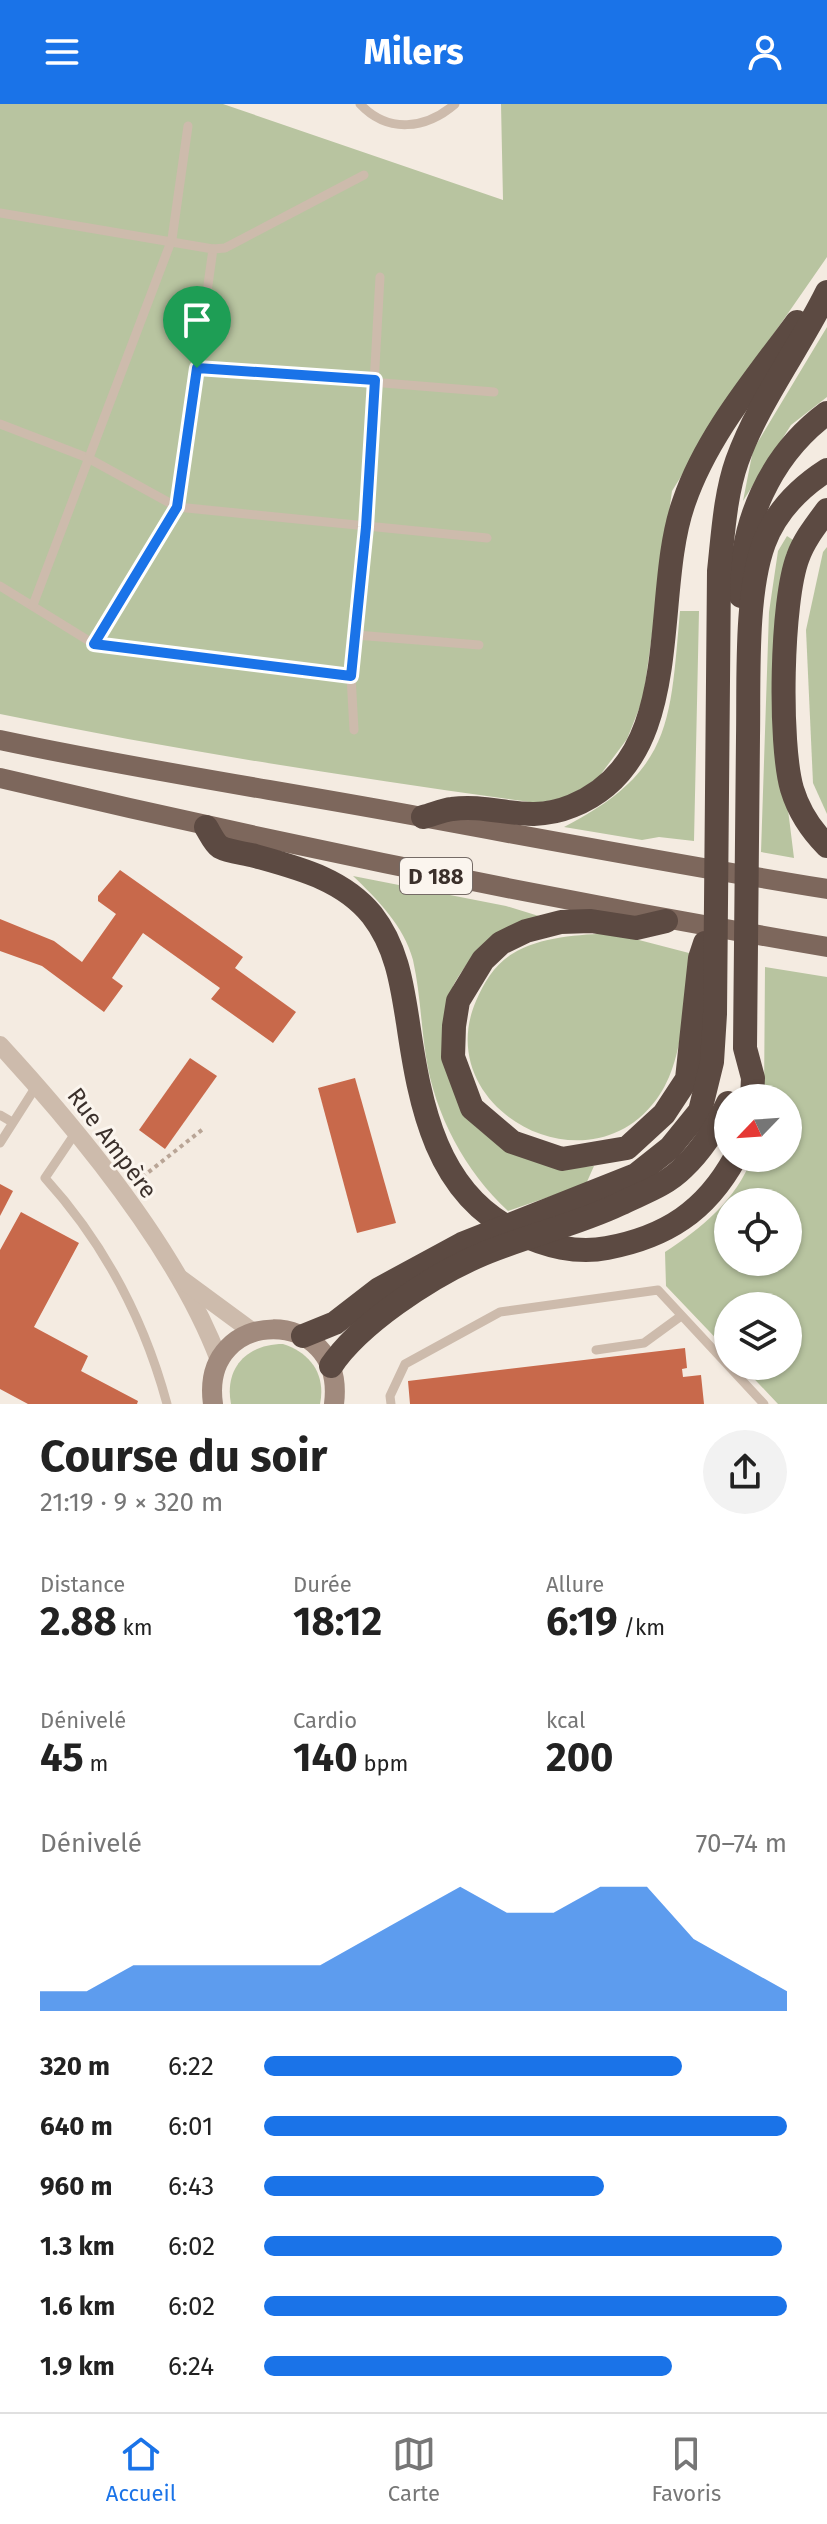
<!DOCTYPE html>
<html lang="fr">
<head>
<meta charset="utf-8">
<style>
	body { margin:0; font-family:"Fira Sans",sans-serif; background:#f2f2f2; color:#222; height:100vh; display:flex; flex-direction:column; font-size:30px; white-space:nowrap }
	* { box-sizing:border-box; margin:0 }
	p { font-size:26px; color:#767676 }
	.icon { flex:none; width:44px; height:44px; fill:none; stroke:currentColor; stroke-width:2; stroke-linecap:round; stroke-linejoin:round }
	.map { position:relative; height:1300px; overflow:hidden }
	.side { display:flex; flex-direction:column; background:#fff; flex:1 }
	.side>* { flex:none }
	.needle { width:52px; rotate:245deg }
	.buttons { position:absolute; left:714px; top:980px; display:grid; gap:16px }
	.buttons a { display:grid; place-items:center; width:88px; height:88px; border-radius:50%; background:#fff; box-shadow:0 2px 6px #0004; font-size:40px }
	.pin { position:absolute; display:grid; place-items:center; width:68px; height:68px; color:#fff; margin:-82px -34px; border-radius:50% 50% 50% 0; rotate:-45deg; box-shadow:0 0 8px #0007 }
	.pin .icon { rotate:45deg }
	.round { display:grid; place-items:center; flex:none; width:84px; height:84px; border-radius:42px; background:#f2f2f2 }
	.headline { display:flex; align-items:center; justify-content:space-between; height:136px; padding:0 40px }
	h1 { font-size:44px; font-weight:700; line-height:60px }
	.metrics { display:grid; grid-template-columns:repeat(3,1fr); gap:12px; height:136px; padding:8px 40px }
	.metrics div { display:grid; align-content:center }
	.metrics b { font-size:40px; font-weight:700 }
	.metrics small { font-size:22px; font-weight:400 }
	.metrics p { font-size:22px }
	.chart { height:224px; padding:16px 40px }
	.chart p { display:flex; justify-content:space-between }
	.chart svg { width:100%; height:144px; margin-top:8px; fill:#1a73e8; opacity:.7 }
	ul { padding:0 40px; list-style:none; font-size:26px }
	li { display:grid; grid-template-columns:128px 96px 1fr; align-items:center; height:60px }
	li i { height:20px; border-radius:10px; background:#1a73e8 }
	header { display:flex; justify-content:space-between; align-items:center; height:104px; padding:0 40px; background:#1a73e8; color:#fff; font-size:36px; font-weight:700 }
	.menu { display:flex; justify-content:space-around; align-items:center; height:112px; border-top:2px solid #e0e0e0; background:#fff; font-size:22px; color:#767676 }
	.menu a { display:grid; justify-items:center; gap:4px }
	.menu .current { color:#1a73e8 }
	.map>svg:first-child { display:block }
	.green { fill:#b8c4a0; fill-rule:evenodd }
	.building { fill:#c8694b }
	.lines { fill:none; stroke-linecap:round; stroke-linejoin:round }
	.path { stroke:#b9a596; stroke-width:4; stroke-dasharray:4 4; stroke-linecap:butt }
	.lane { stroke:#cdbbac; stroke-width:9 }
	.street { stroke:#cdbbac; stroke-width:18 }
	.secondary { stroke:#a18a7d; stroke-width:20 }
	.primary { stroke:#7d675c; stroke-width:20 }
	.highway { stroke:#5c4a42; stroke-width:24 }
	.route-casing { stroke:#fff; stroke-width:16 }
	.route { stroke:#1a73e8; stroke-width:10 }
	.labels { text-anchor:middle; stroke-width:6; stroke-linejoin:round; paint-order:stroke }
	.shield { fill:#fbf5ee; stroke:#756b66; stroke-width:2 }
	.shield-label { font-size:22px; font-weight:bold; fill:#3b302b }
	.street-label { font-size:24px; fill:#3b302b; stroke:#fbf5ee }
</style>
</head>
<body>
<header><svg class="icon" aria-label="menu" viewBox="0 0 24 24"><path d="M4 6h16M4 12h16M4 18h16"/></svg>Milers<svg class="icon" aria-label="person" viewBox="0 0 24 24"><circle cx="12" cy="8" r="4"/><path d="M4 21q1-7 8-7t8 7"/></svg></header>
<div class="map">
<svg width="827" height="1300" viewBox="0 0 827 1300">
	<rect width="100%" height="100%" fill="#f4ebe1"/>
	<g class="green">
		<path d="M0,0H223L503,96L501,0H827V153L734,287L672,387L643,595L627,635L598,674L568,693L537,699C356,674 178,647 0,610Z"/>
		<polygon points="827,223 827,293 791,321 743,397 753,346"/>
		<polygon points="787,432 793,436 782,657 794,754 761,748 769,508 778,447"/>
		<polygon points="827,443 827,710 813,679 806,526 823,448"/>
		<path d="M680,507H699L694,737L659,733L642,736L564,723C673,667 670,618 680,507Z"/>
		<path d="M353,772L506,802L542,813C499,824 475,843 453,882L475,1022C510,1053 546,1067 594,1062L586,1080L508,1107C465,1067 435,1011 426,953C421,921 420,887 413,856C404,822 377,795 353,772Z"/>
		<path d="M612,829L689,849C684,895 685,958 656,996C586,1090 430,1004 476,897C484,879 494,861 512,850C541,832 579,831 612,829Z"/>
		<path d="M765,863L827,873V1300H778L742,1262H788V1202H728V1247L666,1182L665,1148C702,1124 736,1096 752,1054H788V994H764ZM728,1098H788V1158H728Z"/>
		<path d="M283,1240C311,1249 326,1271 320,1300H231C224,1264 247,1240 283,1240Z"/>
	</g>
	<g class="building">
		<polygon points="120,766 243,853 235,864 296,908 273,939 211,895 220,884 143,829 112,874 123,882 104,908 42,862 0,847 0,815 54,837 82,858 116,810 98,797 98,792"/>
		<polygon points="190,954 217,972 165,1045 139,1026"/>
		<polygon points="355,974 396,1119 357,1129 318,984"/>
		<polygon points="0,1080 13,1087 0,1112"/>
		<polygon points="21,1108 79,1139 34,1223 88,1252 81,1267 138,1297 137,1300 28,1300 0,1285 0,1146"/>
		<polygon points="685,1244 687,1264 682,1265 683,1273 701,1271 704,1300 410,1300 408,1277"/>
	</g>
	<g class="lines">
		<polyline class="path" points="136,1078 203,1025"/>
		<g class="lane">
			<path d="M360,0C388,30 426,25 455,0"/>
			<polyline points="0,109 213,145 177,403 94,540 0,482"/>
			<polyline points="213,145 225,144 364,71"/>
			<polyline points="197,264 494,288"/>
			<polyline points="0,320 88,354 177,403 487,434"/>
			<polyline points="33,501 172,135 188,22"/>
			<polyline points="356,531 479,541"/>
			<polyline points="94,540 351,572"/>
			<polyline points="354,626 351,572 366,423 380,173"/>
			<polyline points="0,1011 12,1018"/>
			<path d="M76,1028L45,1074C105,1140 144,1215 167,1300"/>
			<polyline points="0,1039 37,981"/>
			<polyline points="596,1246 644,1239 681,1212"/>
			<polyline points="391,1300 390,1292 405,1260 500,1208 658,1186 764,1300"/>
		</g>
		<g class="street">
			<path d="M0,941C80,1028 177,1145 219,1256"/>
			<polyline points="181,1175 253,1228"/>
		</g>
		<path class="secondary" d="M213,1300C199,1201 347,1200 334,1300"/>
		<g class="primary">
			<path d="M0,636C140,666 282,687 422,713C557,738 692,763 827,785"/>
			<path d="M0,674C274,739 549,795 827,843"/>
		</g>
		<g class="highway">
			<path d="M827,406C816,421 804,436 798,453C781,497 779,640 792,685C799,708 811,726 827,742"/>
			<path d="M741,492C740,420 769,352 827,309"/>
			<path d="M423,713C432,711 442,706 452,705C494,699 526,721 572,702C689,655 650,493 684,398C707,331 756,274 797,218"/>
			<path d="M206,723C210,729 214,739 220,743C229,748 245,749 255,752C298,764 343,775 372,811C397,843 402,881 408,919C420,1001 436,1091 519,1129C545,1142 577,1150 607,1144C666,1133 706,1107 735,1054"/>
			<polyline points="666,817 636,824 591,817 561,818 526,827 501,839 483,856 458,897 454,922 453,953 472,1004 512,1038 562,1055 627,1044 664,1010 687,975 700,854 705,839"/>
			<path d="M752,994L753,974L745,944C746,840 747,737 748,633C749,577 745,490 764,439C776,407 799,384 827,366"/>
			<path d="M303,1232L335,1219L379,1185L462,1140L636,1071L670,1044L700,1007L712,958L715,910L719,467C723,431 725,391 737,357C758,298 799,245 827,188"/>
			<path d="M331,1262C359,1220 429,1174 476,1153C523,1132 574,1122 620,1100C642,1089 665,1082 683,1064C702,1046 717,1022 728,999"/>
		</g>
	</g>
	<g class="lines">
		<g class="route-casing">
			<polygon id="route" points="197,264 375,276 366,423 351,572 94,540 177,403"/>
		</g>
		<use href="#route" class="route"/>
	</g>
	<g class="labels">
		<rect class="shield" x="400" y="754" width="72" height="36" rx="6"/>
		<g class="shield-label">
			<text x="436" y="780">D 188</text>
		</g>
		<g class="street-label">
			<text transform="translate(112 1039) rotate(53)" y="8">Rue Ampère</text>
		</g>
	</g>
</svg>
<div class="buttons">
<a><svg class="needle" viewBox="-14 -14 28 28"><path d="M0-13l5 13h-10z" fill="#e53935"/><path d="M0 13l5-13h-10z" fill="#767676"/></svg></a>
<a><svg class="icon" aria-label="locate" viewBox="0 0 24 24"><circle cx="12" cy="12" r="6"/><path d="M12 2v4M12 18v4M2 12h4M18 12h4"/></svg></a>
<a><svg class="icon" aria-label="layers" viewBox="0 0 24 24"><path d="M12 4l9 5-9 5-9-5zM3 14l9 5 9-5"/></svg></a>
</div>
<div class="pin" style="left:197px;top:264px;background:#1e9e55"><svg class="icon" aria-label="arrive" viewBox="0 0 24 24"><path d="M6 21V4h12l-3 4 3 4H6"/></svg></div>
</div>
<section class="side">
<div class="headline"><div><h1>Course du soir</h1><p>21:19 · 9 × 320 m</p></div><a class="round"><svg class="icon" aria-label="share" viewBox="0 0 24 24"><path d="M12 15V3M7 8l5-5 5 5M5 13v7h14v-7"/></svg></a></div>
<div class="metrics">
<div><p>Distance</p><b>2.88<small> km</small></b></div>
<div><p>Durée</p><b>18:12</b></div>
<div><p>Allure</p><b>6:19<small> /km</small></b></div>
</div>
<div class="metrics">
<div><p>Dénivelé</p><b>45<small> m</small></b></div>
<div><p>Cardio</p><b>140<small> bpm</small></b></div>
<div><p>kcal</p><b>200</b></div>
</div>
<div class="chart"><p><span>Dénivelé</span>70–74 m</p>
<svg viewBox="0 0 160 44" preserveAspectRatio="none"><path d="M0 44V38L10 38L20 30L30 30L40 30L50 30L60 30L70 22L80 14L90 6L100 14L110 14L120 6L130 6L140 22L150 30L160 38V44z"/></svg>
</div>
<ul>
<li><b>320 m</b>6:22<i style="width:80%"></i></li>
<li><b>640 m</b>6:01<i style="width:100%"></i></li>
<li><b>960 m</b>6:43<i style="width:65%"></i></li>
<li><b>1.3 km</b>6:02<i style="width:99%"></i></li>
<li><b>1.6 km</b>6:02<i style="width:100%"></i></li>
<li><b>1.9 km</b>6:24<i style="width:78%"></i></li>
</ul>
</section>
<nav class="menu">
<a class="current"><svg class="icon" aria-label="home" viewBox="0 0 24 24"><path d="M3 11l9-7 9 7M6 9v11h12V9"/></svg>Accueil</a>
<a><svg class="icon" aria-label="map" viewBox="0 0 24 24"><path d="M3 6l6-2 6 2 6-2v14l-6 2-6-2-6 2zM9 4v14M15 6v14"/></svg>Carte</a>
<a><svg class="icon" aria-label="saved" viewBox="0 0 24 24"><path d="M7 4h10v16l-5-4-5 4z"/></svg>Favoris</a>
</nav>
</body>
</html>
